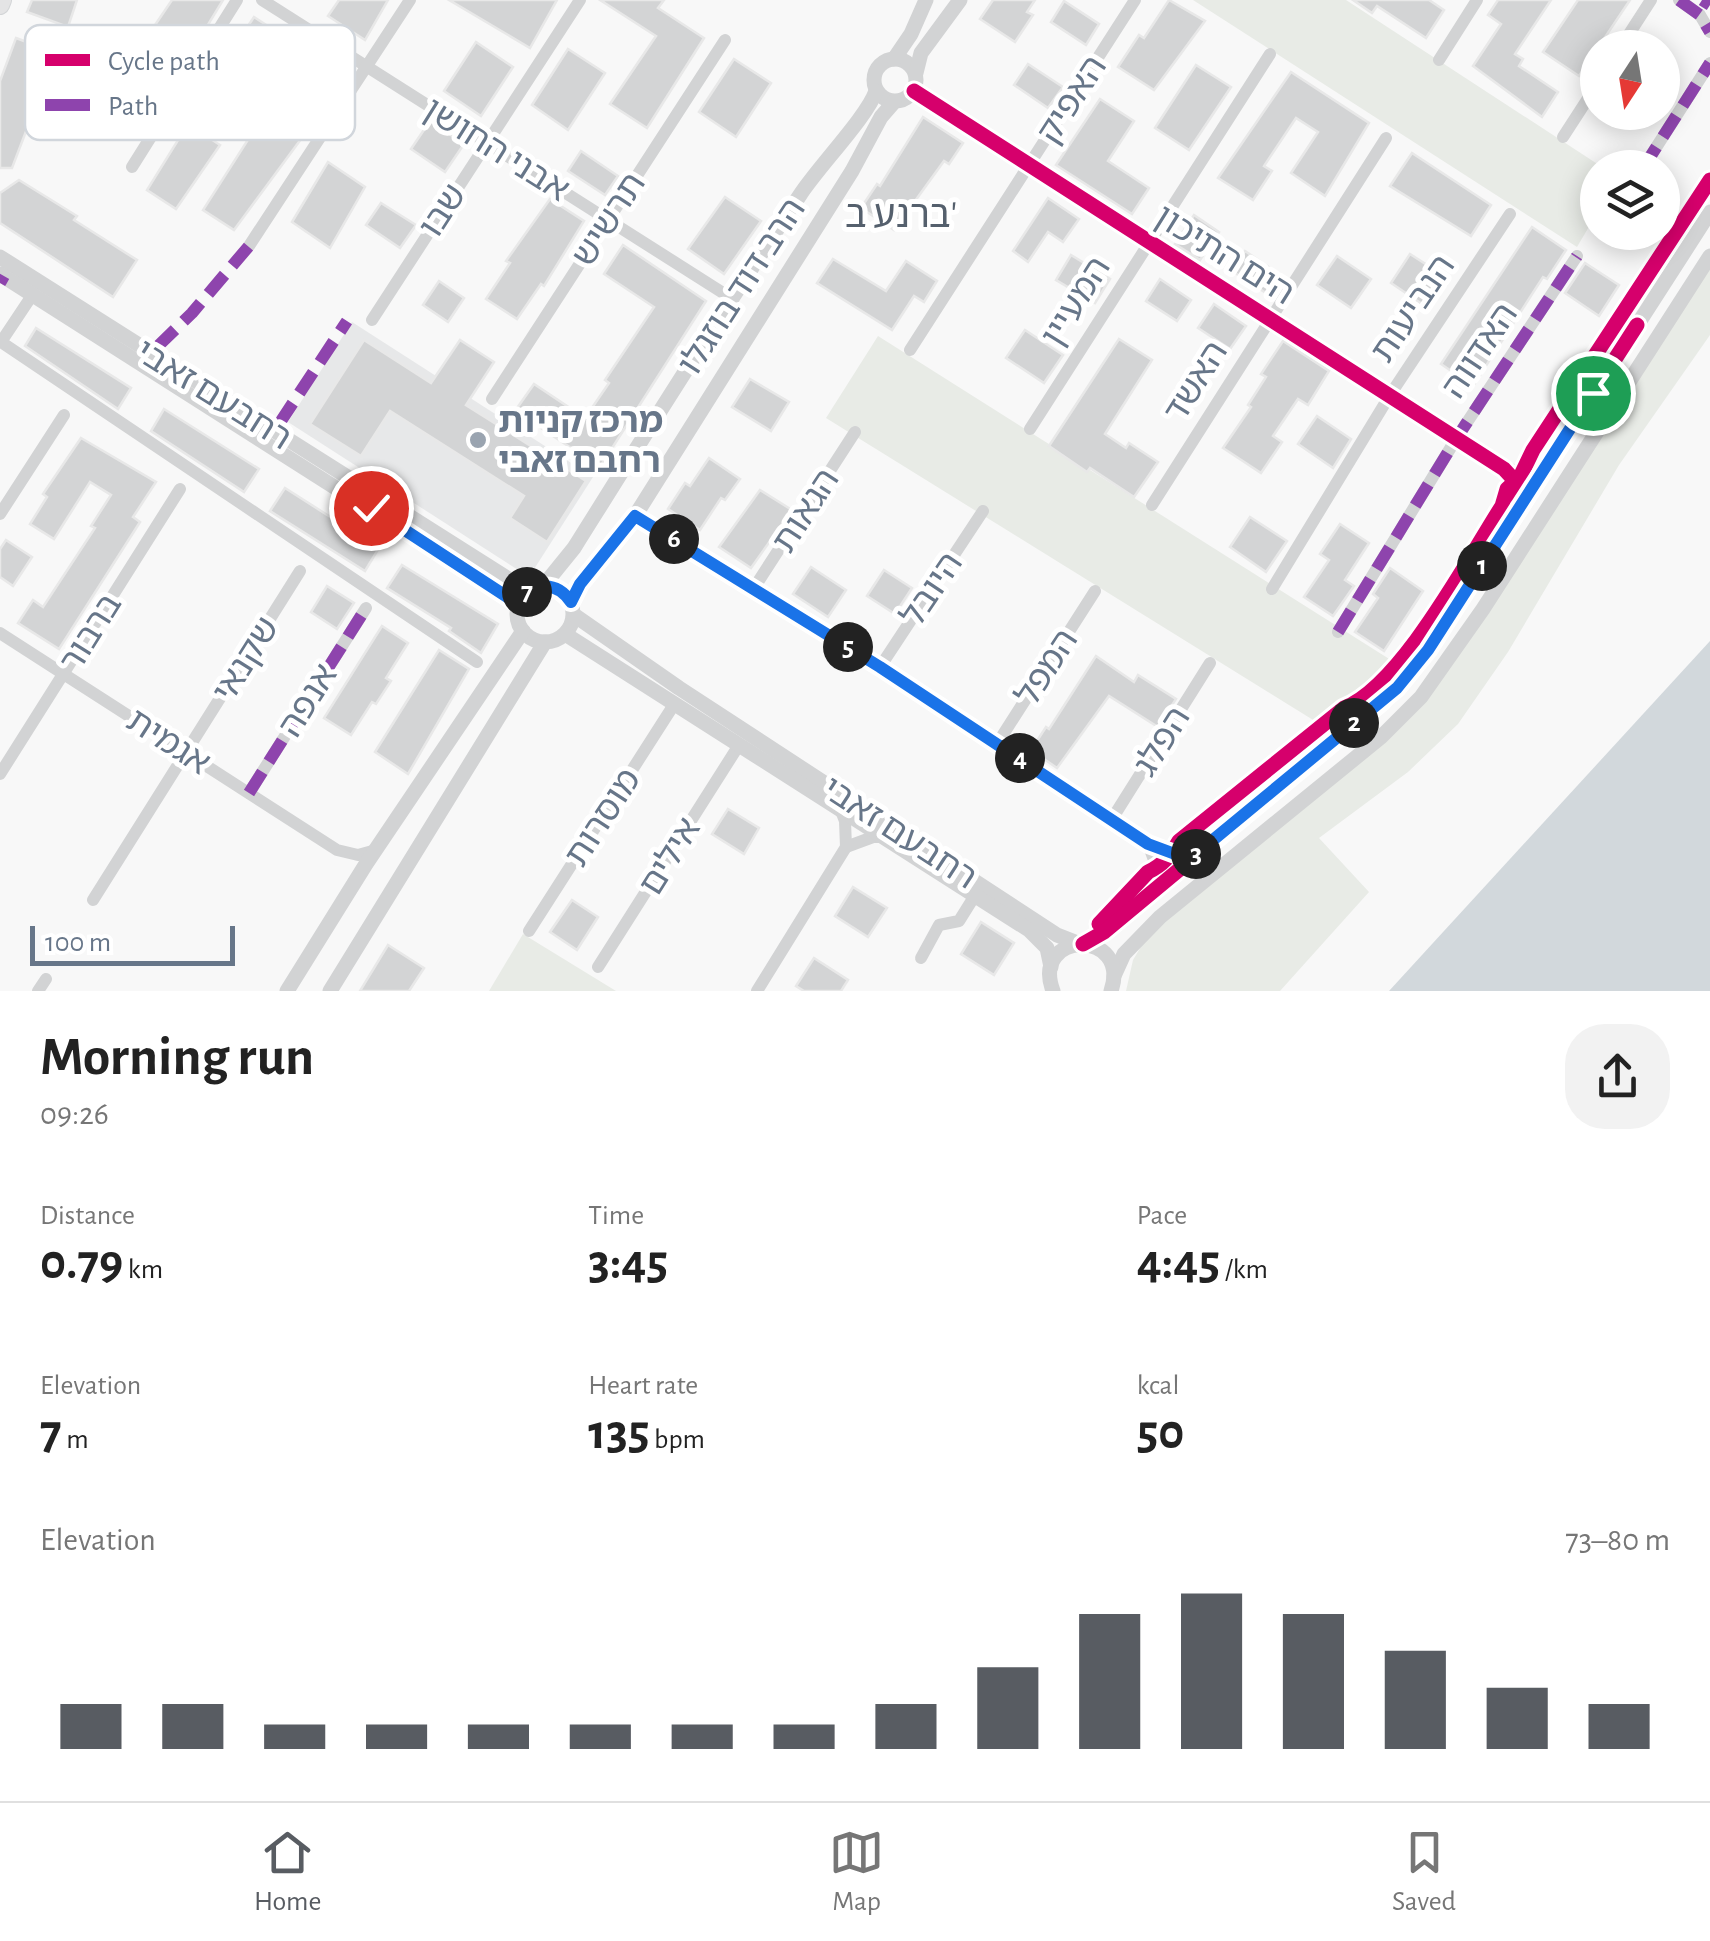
<!DOCTYPE html>
<html lang="en">
<head>
<meta charset="utf-8">
<style>
	body { margin:0; font-family:"Alegreya Sans","Noto Sans Hebrew",sans-serif; background:#f2f2f2; color:#222; height:100vh; display:flex; flex-direction:column; font-size:38px; white-space:nowrap }
	* { box-sizing:border-box; margin:0 }
	p { font-size:32px; color:#767676 }
	.icon { flex:none; width:55px; height:55px; fill:none; stroke:currentColor; stroke-width:2; stroke-linecap:round; stroke-linejoin:round }
	.map { position:relative; height:991px; overflow:hidden }
	.sheet { display:flex; flex-direction:column; background:#fff; flex:1 }
	.sheet>* { flex:none }
	.needle { width:65px; rotate:192deg }
	.fabs { position:absolute; left:1580px; top:30px; display:grid; gap:20px }
	.fabs a { display:grid; place-items:center; width:100px; height:100px; border-radius:50%; background:#fff; box-shadow:0 5px 25px #0003; font-size:50px }
	.scale { position:absolute; left:30px; bottom:25px; width:205px; box-sizing:border-box; padding-left:10px; border:5px solid #677689; border-top:0; font-size:28px; line-height:35px; white-space:nowrap; color:#677689; -webkit-text-stroke:8px #fff; paint-order:stroke }
	.pin { position:absolute; display:grid; place-items:center; width:85px; height:85px; color:#fff; margin:-42px; border:5px solid #fff; border-radius:50%; box-shadow:0 2px 10px #0007 }
	.km { position:absolute; width:50px; height:50px; margin:-25px; border-radius:50%; background:#222; color:#fff; font-size:28px; line-height:50px; text-align:center }
	.round { display:grid; place-items:center; flex:none; width:105px; height:105px; border-radius:40px; background:#f2f2f2 }
	.head { display:flex; align-items:center; justify-content:space-between; height:170px; padding:0 40px }
	h1 { font-size:55px; font-weight:600; line-height:75px }
	.metrics { display:grid; grid-template-columns:repeat(3,1fr); gap:15px; height:170px; padding:10px 40px }
	.metrics div { display:grid; align-content:center }
	.metrics b { font-size:50px; font-weight:600 }
	.metrics small { font-size:28px; font-weight:400 }
	.metrics p { font-size:28px }
	.chart { height:280px; padding:20px 40px }
	.chart p { display:flex; justify-content:space-between }
	.chart svg { width:100%; height:180px; margin-top:10px; stroke:#585c62; stroke-width:6 }
	.dock { display:flex; justify-content:space-around; align-items:center; height:140px; border-top:2px solid #e0e0e0; background:#fff; font-size:28px; color:#767676 }
	.dock a { display:grid; justify-items:center; gap:5px }
	.dock .on { color:#585c62 }
	.map>svg:first-child { display:block }
	.built { fill:#e7e8e9 }
	.green { fill:#e8ebe6 }
	.water { fill:#d2d8dc }
	.building { fill:#d3d4d5; stroke:#e8e8e8; stroke-width:2.5 }
	.lines { fill:none; stroke-linecap:round; stroke-linejoin:round }
	.secondary-casing { stroke:#d3d5d7; stroke-width:20 }
	.minor { stroke:#d2d3d4; stroke-width:12 }
	.tertiary { stroke:#d2d3d4; stroke-width:15 }
	.secondary { stroke:#e4e4e5; stroke-width:18 }
	.quiet { stroke:#8e44ad; stroke-width:12; stroke-dasharray:25 12; stroke-linecap:butt }
	.cycleway-casing { stroke:#fff; stroke-width:21 }
	.cycleway { stroke:#d6006c; stroke-width:15 }
	.route-casing { stroke:#fff; stroke-width:20 }
	.route { stroke:#1a73e8; stroke-width:12 }
	.poi-dot { fill:#9aa4b0; stroke:#fff; stroke-width:4 }
	.labels { text-anchor:middle; stroke-width:10; stroke-linejoin:round; paint-order:stroke }
	.street-label { font-size:35px; fill:#677689; stroke:#fff }
	.poi-label { font-size:35px; font-weight:bold; fill:#677689; stroke:#fff; text-anchor:start }
	.neighbourhood-label { font-size:38px; fill:#55606d; stroke:#fff }
	.key { fill:#fff; stroke:#d1d6dc; stroke-width:2.5 }
	.key-label { font-size:28px; fill:#677689 }
</style>
</head>
<body>
<div class="map">
<svg width="1710" height="991" viewBox="0 0 1710 991">
	<rect width="100%" height="100%" fill="#f8f8f8"/>
	<polygon class="built" points="352,322 593,477 529,577 288,422"/>
	<g class="green">
		<polygon points="1193,0 1346,0 1602,167 1598,168 1597,213 1577,247"/>
		<polygon points="1710,265 1710,335 1619,465 1508,652 1458,724 1408,772 1319,838 1369,892 1280,991 1126,991 1133,960 1148,935 1393,730"/>
		<polygon points="878,336 1394,662 1355,699 1341,705 1318,723 826,418"/>
		<polygon points="523,934 616,991 489,991"/>
	</g>
	<polygon class="water" points="1710,641 1710,991 1389,991"/>
	<g class="building">
		<polygon points="32,0 77,0 68,27 27,12"/>
		<polygon points="172,0 223,0 189,56 151,31"/>
		<polygon points="339,0 388,0 365,40 328,16"/>
		<polygon points="449,0 557,0 530,48"/>
		<polygon points="600,0 664,0 658,8 704,38 647,128 610,104 656,36"/>
		<polygon points="993,0 1035,0 1027,12 1033,15 1015,42 980,19"/>
		<polygon points="1169,0 1205,21 1154,90 1118,67 1139,35 1144,38"/>
		<polygon points="1353,0 1429,0 1444,10 1426,38 1377,6 1372,13"/>
		<polygon points="1498,0 1551,0 1515,54 1523,59 1519,66 1558,92 1542,117 1473,66 1501,24 1488,15"/>
		<polygon points="1578,0 1630,0 1579,76 1543,52"/>
		<polygon points="1064,1 1099,24 1086,45 1051,22"/>
		<polygon points="254,17 288,39 270,67 236,44"/>
		<polygon points="16,38 56,53 12,168 0,168 0,81"/>
		<polygon points="476,42 513,67 481,116 444,91"/>
		<polygon points="568,49 605,73 568,130 532,105"/>
		<polygon points="734,59 771,83 736,137 699,112"/>
		<polygon points="1028,64 1063,87 1048,108 1014,85"/>
		<polygon points="1196,65 1231,87 1189,150 1155,128"/>
		<polygon points="1291,72 1369,123 1325,196 1291,173 1318,132 1296,118 1264,166 1272,171 1253,200 1218,178"/>
		<polygon points="1100,99 1134,121 1108,161 1149,188 1132,214 1056,165"/>
		<polygon points="267,110 304,135 234,230 203,210"/>
		<polygon points="923,117 963,143 949,164 944,161 894,230 861,208 877,184 880,186"/>
		<polygon points="430,121 464,144 445,172 411,149"/>
		<polygon points="188,124 220,145 176,209 147,190"/>
		<polygon points="581,151 618,176 605,195 568,171"/>
		<polygon points="1412,153 1491,205 1471,236 1390,186"/>
		<polygon points="328,162 365,187 330,248 292,222"/>
		<polygon points="19,180 77,216 74,220 137,260 113,297 0,223 0,193"/>
		<polygon points="725,197 761,221 724,274 688,249"/>
		<polygon points="1048,198 1079,219 1063,242 1048,232 1028,262 1013,251"/>
		<polygon points="550,199 584,221 544,286 541,284 517,319 486,299 510,263 506,261"/>
		<polygon points="381,203 416,225 400,248 366,225"/>
		<polygon points="1194,215 1219,232 1200,260 1175,244"/>
		<polygon points="1532,227 1566,250 1547,279 1543,277 1473,386 1441,364"/>
		<polygon points="623,245 706,301 600,467 515,411 534,384 585,418 609,383 605,380 654,307 604,274"/>
		<polygon points="1245,251 1285,278 1272,297 1232,271"/>
		<polygon points="1410,254 1444,276 1425,306 1391,283"/>
		<polygon points="1071,255 1110,279 1095,303 1056,280"/>
		<polygon points="1337,256 1371,279 1351,308 1317,285"/>
		<polygon points="833,259 886,291 906,261 937,281 924,302 914,296 892,330 817,283"/>
		<polygon points="1585,263 1619,285 1599,316 1565,293"/>
		<polygon points="1160,279 1191,300 1177,321 1146,301"/>
		<polygon points="439,281 464,298 448,322 423,305"/>
		<polygon points="1214,304 1246,326 1230,349 1198,328"/>
		<polygon points="36,328 131,388 118,409 25,346"/>
		<polygon points="1025,330 1063,355 1044,383 1006,358"/>
		<polygon points="1119,339 1152,360 1105,434 1126,448 1129,443 1158,462 1134,497 1090,468 1087,472 1049,446"/>
		<polygon points="364,340 431,383 460,340 494,362 466,405 586,481 547,542 510,518 524,496 390,411 361,456 310,424"/>
		<polygon points="1283,341 1329,371 1308,405 1298,399 1273,436 1282,442 1261,473 1223,448 1251,407 1248,405 1266,377 1261,374"/>
		<polygon points="750,379 789,402 771,431 732,407"/>
		<polygon points="164,409 259,469 244,492 151,431"/>
		<polygon points="1317,416 1351,439 1333,468 1298,444"/>
		<polygon points="81,438 156,482 133,517 140,522 59,649 18,623 33,600 43,607 95,528 91,526 111,495 90,482 54,539 30,524 47,497 43,494"/>
		<polygon points="709,458 740,479 725,500 721,498 700,530 668,509 685,483 690,486"/>
		<polygon points="285,488 379,548 365,571 270,511"/>
		<polygon points="760,490 792,510 751,568 719,547"/>
		<polygon points="1250,517 1287,541 1266,572 1230,547"/>
		<polygon points="1340,524 1369,543 1345,580 1354,586 1333,616 1304,597 1329,560 1320,554"/>
		<polygon points="6,540 32,557 13,586 0,577 0,549"/>
		<polygon points="402,565 498,624 481,653 449,631 451,628 387,588"/>
		<polygon points="811,567 846,590 828,617 793,594"/>
		<polygon points="1390,568 1423,591 1384,651 1355,632 1378,598 1373,594"/>
		<polygon points="884,570 912,588 895,614 867,596"/>
		<polygon points="327,586 354,603 337,629 311,612"/>
		<polygon points="382,626 408,643 386,678 391,681 376,704 372,702 351,735 324,718"/>
		<polygon points="439,650 469,669 408,774 375,752"/>
		<polygon points="1096,656 1134,682 1138,675 1176,699 1158,727 1109,696 1057,768 1031,750 1046,727 1049,729"/>
		<polygon points="728,809 759,828 744,854 712,834"/>
		<polygon points="853,887 887,908 868,937 835,916"/>
		<polygon points="572,900 598,917 577,950 550,932"/>
		<polygon points="981,922 1014,943 994,975 961,954"/>
		<polygon points="388,945 424,968 409,991 360,991"/>
		<polygon points="814,958 848,980 841,991 804,991 796,986"/>
	</g>
	<g class="lines">
		<g class="secondary-casing">
			<polyline id="secondary" points="0,5 2,0"/>
		</g>
		<g class="minor">
			<polyline points="262,0 731,298"/>
			<polyline points="1679,0 1700,15 1710,32"/>
			<polyline points="1620,48 1651,0"/>
			<polyline points="1439,60 1477,0"/>
			<polyline points="914,91 1504,469 1516,482 1519,508"/>
			<polyline points="1563,137 1598,83"/>
			<polyline points="132,167 237,0"/>
			<polyline points="1643,168 1710,63"/>
			<polyline points="249,246 410,0"/>
			<polyline points="33,294 1,342 477,662"/>
			<polyline points="372,320 580,0"/>
			<polyline points="910,350 1135,0"/>
			<polyline points="492,399 725,40"/>
			<polyline points="1030,429 1270,54"/>
			<polyline points="1504,469 1527,471 1545,466"/>
			<polyline points="1152,505 1386,138"/>
			<polyline points="0,514 64,415"/>
			<polyline points="635,516 880,667 1148,844 1183,857 1197,854"/>
			<polyline points="754,588 855,432"/>
			<polyline points="1272,589 1390,395 1510,214"/>
			<polyline points="1338,632 1456,439 1577,256"/>
			<polyline points="0,633 337,850 358,855 376,850"/>
			<polyline points="880,667 983,511"/>
			<polyline points="997,744 1095,591"/>
			<polyline points="0,774 180,489"/>
			<polyline points="249,793 366,608"/>
			<polyline points="1112,819 1210,663"/>
			<polyline points="1148,844 1157,868 1152,892"/>
			<polyline points="846,847 873,837 886,837"/>
			<polyline points="93,900 300,571"/>
			<polyline points="529,931 675,703"/>
			<polyline points="921,958 939,925 959,921 974,897"/>
			<polyline points="598,967 739,745"/>
			<polyline points="38,991 46,979"/>
			<polyline points="757,991 846,847 845,821 840,808"/>
		</g>
		<g class="tertiary">
			<circle cx="895" cy="80" r="21"/>
			<polyline points="894,59 911,34 926,0"/>
			<polyline points="916,73 921,53 960,0"/>
			<polyline points="0,257 515,583 533,588"/>
			<polyline points="0,274 518,604"/>
			<path d="M544,585L574,548C648,430 722,311 800,195C818,167 867,117 876,91"/>
			<circle cx="545" cy="614" r="28"/>
			<polyline points="571,602 580,584 635,516 852,171 881,117 894,102"/>
			<polyline points="574,615 679,688 1057,935 1080,944"/>
			<polyline points="565,634 1029,930 1047,948 1051,967"/>
			<polyline points="1083,944 1104,932 1397,688 1428,650 1710,212"/>
			<polyline points="1114,976 1124,954 1160,917 1381,737 1421,697 1483,609 1710,256"/>
			<polyline points="287,991 366,864 523,631"/>
			<polyline points="330,991 545,642"/>
			<path d="M1053,991C1030,930 1132,929 1111,991"/>
		</g>
		<use href="#secondary" class="secondary"/>
		<g class="quiet">
			<polyline points="1679,0 1700,15 1710,32"/>
			<polyline points="1702,0 1710,5"/>
			<polyline points="1643,168 1710,63"/>
			<polyline points="0,283 4,276"/>
			<polyline points="157,347 192,313 249,246"/>
			<polyline points="279,424 347,321"/>
			<polyline points="1338,632 1456,439 1577,256"/>
			<polyline points="249,793 366,608"/>
		</g>
		<g class="cycleway-casing">
			<g id="cycleway">
				<polyline points="914,91 1504,469 1516,482 1518,498"/>
				<polyline points="1504,531 1637,325"/>
				<path d="M1099,924L1148,872C1163,865 1171,855 1179,841L1344,708C1401,686 1468,559 1502,506L1507,489L1520,477L1533,450L1710,180"/>
				<polyline points="1083,944 1104,932 1382,701"/>
			</g>
		</g>
		<use href="#cycleway" class="cycleway"/>
	</g>
	<g class="lines">
		<g class="route-casing">
			<path id="route" d="M371,508L518,604C532,582 556,580 571,602L580,584L635,516L880,667L1148,844L1183,857L1196,854L1397,688L1428,650L1593,393"/>
		</g>
		<use href="#route" class="route"/>
	</g>
	<circle class="poi-dot" cx="478" cy="440" r="10"/>
	<g class="labels">
		<g class="street-label">
			<text transform="translate(1071 99) rotate(-57)" y="12">האפיק</text>
			<text transform="translate(497 149) rotate(32)" y="12">אבני החושן</text>
			<text transform="translate(442 210) rotate(-57)" y="12">שבו</text>
			<text transform="translate(608 219) rotate(-57)" y="12">תרשיש</text>
			<text transform="translate(1225 254) rotate(32)" y="12">הים התיכון</text>
			<text transform="translate(741 286) rotate(-57)" y="12">הרב דוד בוזגלו</text>
			<text transform="translate(1075 301) rotate(-58)" y="12">המעיין</text>
			<text transform="translate(1412 308) rotate(-56)" y="12">הנביעות</text>
			<text transform="translate(1479 350) rotate(-56)" y="12">האדווה</text>
			<text transform="translate(1195 381) rotate(-58)" y="12">האשד</text>
			<text transform="translate(214 394) rotate(32)" y="12">רחבעם זאבי</text>
			<text transform="translate(805 510) rotate(-57)" y="12">הגאות</text>
			<text transform="translate(931 589) rotate(-56)" y="12">היובל</text>
			<text transform="translate(90 632) rotate(-58)" y="12">ברבור</text>
			<text transform="translate(245 659) rotate(-58)" y="12">שקנאי</text>
			<text transform="translate(1046 667) rotate(-57)" y="12">המפל</text>
			<text transform="translate(307 700) rotate(-58)" y="12">אנפה</text>
			<text transform="translate(169 741) rotate(33)" y="12">אגמית</text>
			<text transform="translate(1161 741) rotate(-58)" y="12">הפלג</text>
			<text transform="translate(602 817) rotate(-57)" y="12">מוסרות</text>
			<text transform="translate(900 832) rotate(33)" y="12">רחבעם זאבי</text>
			<text transform="translate(669 856) rotate(-58)" y="12">אילים</text>
		</g>
		<g class="poi-label">
			<text x="498" y="432">מרכז קניות<tspan x="498" dy="40">רחבם זאבי</tspan></text>
		</g>
		<g class="neighbourhood-label">
			<text x="901" y="227">ברנע ב'</text>
		</g>
	</g>
	<rect x="25" y="25" width="330" height="115" rx="15" class="key"/>
	<rect x="45" y="54" width="45" height="12" fill="#d6006c"/>
	<rect x="45" y="99" width="45" height="12" fill="#8e44ad"/>
	<g class="key-label">
		<text x="108" y="70">Cycle path</text>
		<text x="108" y="115">Path</text>
	</g>
</svg>
<div class="fabs">
<a><svg class="needle" viewBox="-14 -14 28 28"><path d="M0-13l5 13h-10z" fill="#e53935"/><path d="M0 13l5-13h-10z" fill="#767676"/></svg></a>
<a><svg class="icon" aria-label="layers" viewBox="0 0 24 24"><path d="M12 4l9 5-9 5-9-5zM3 14l9 5 9-5"/></svg></a>
</div>
<div class="scale">100 m</div>
<div class="pin" style="left:1593px;top:393px;background:#1e9e55"><svg class="icon" aria-label="arrive" viewBox="0 0 24 24"><path d="M6 21V4h12l-3 4 3 4H6"/></svg></div>
<div class="pin" style="left:371px;top:508px;background:#d93025"><svg class="icon" aria-label="check" viewBox="0 0 24 24"><path d="M5 12l5 5 9-10"/></svg></div>
<b class="km" style="left:1482px;top:566px">1</b>
<b class="km" style="left:1354px;top:723px">2</b>
<b class="km" style="left:1196px;top:854px">3</b>
<b class="km" style="left:1020px;top:758px">4</b>
<b class="km" style="left:848px;top:647px">5</b>
<b class="km" style="left:674px;top:539px">6</b>
<b class="km" style="left:527px;top:592px">7</b>
</div>
<section class="sheet">
<div class="head"><div><h1>Morning run</h1><p>09:26</p></div><a class="round"><svg class="icon" aria-label="share" viewBox="0 0 24 24"><path d="M12 15V3M7 8l5-5 5 5M5 13v7h14v-7"/></svg></a></div>
<div class="metrics">
<div><p>Distance</p><b>0.79<small> km</small></b></div>
<div><p>Time</p><b>3:45</b></div>
<div><p>Pace</p><b>4:45<small> /km</small></b></div>
</div>
<div class="metrics">
<div><p>Elevation</p><b>7<small> m</small></b></div>
<div><p>Heart rate</p><b>135<small> bpm</small></b></div>
<div><p>kcal</p><b>50</b></div>
</div>
<div class="chart"><p><span>Elevation</span>73–80 m</p>
<svg viewBox="0 0 160 44" preserveAspectRatio="none"><path d="M5 44V33M15 44V33M25 44V38M35 44V38M45 44V38M55 44V38M65 44V38M75 44V38M85 44V33M95 44V24M105 44V11M115 44V6M125 44V11M135 44V20M145 44V29M155 44V33"/></svg>
</div>
</section>
<nav class="dock">
<a class="on"><svg class="icon" aria-label="home" viewBox="0 0 24 24"><path d="M3 11l9-7 9 7M6 9v11h12V9"/></svg>Home</a>
<a><svg class="icon" aria-label="map" viewBox="0 0 24 24"><path d="M3 6l6-2 6 2 6-2v14l-6 2-6-2-6 2zM9 4v14M15 6v14"/></svg>Map</a>
<a><svg class="icon" aria-label="saved" viewBox="0 0 24 24"><path d="M7 4h10v16l-5-4-5 4z"/></svg>Saved</a>
</nav>
</body>
</html>
